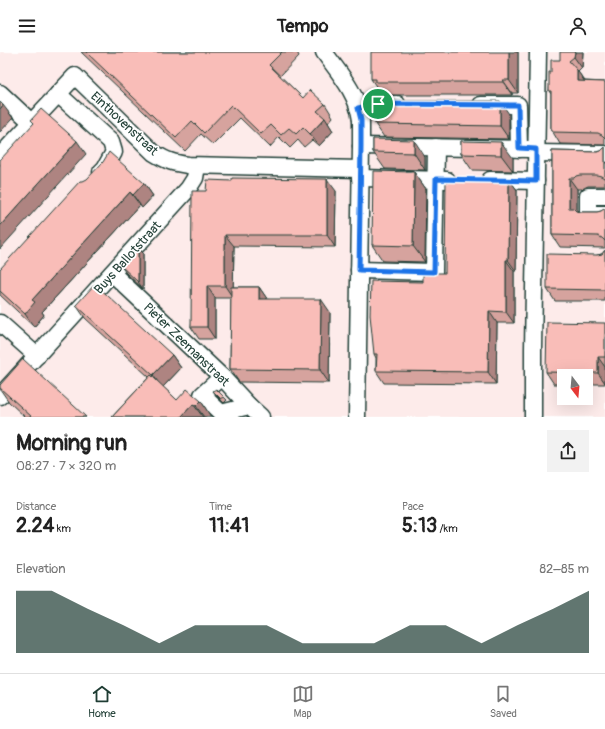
<!DOCTYPE html>
<html lang="en">
<head>
<meta charset="utf-8">
<style>
	body { margin:0; font-family:Pangolin,sans-serif; background:#f2f2f2; color:#222; height:100vh; display:flex; flex-direction:column; font-size:15px; white-space:nowrap }
	* { box-sizing:border-box; margin:0 }
	p { font-size:13px; color:#767676 }
	.icon { flex:none; width:22px; height:22px; fill:none; stroke:currentColor; stroke-width:2; stroke-linecap:round; stroke-linejoin:round }
	.map { position:relative; height:365px; overflow:hidden }
	.sheet { display:flex; flex-direction:column; background:#fff; flex:1 }
	.sheet>* { flex:none }
	.needle { width:26px; rotate:164deg }
	.controls { position:absolute; left:557px; top:317px; display:grid; gap:8px }
	.controls a { display:grid; place-items:center; width:36px; height:36px; border-radius:0px; background:#fff; box-shadow:0 4px 16px #0002; font-size:20px }
	.pin { position:absolute; display:grid; place-items:center; width:34px; height:34px; color:#fff; margin:-17px; border:2px solid #fff; border-radius:50%; box-shadow:0 1px 4px #0007 }
	.round { display:grid; place-items:center; flex:none; width:42px; height:42px; border-radius:0px; background:#f2f2f2 }
	.overview { display:flex; align-items:center; justify-content:space-between; height:68px; padding:0 16px }
	h1 { font-size:22px; font-weight:800; line-height:30px }
	.figures { display:grid; grid-template-columns:repeat(3,1fr); gap:6px; height:68px; padding:4px 16px }
	.figures div { display:grid; align-content:center }
	.figures b { font-size:20px; font-weight:800 }
	.figures small { font-size:11px; font-weight:400 }
	.figures p { font-size:11px }
	.chart { height:112px; padding:8px 16px }
	.chart p { display:flex; justify-content:space-between }
	.chart svg { width:100%; height:72px; margin-top:4px; fill:#1f3d34; opacity:.7 }
	header { display:flex; justify-content:space-between; align-items:center; height:52px; padding:0 16px; background:#fff; font-size:18px; font-weight:800 }
	.tabs { display:flex; justify-content:space-around; align-items:center; height:56px; border-top:1px solid #e0e0e0; background:#fff; font-size:11px; color:#767676 }
	.tabs a { display:grid; justify-items:center; gap:2px }
	.tabs .on { color:#1f3d34 }
	.map>svg:first-child { display:block }
	.built { fill:#fdebea; fill-rule:evenodd }
	.lines { fill:none; stroke-linecap:round; stroke-linejoin:round }
	.minor-casing { stroke:#1f3d34; stroke-width:19 }
	.minor { stroke:#fff; stroke-width:16 }
	.wall { fill:#d6a39e; stroke:#1f3d34 }
	.shaded-wall { fill:#ae8481; stroke:#1f3d34 }
	.building { fill:#f9bdb8; stroke:#1f3d34 }
	.route-casing { stroke:#fff; stroke-width:8 }
	.route { stroke:#1a73e8; stroke-width:5 }
	.labels { text-anchor:middle; stroke-width:3.5; stroke-linejoin:round; paint-order:stroke }
	.street-label { font-size:13px; fill:#1f3d34; stroke:#fff }
</style>
</head>
<body>
<header><svg class="icon" aria-label="menu" viewBox="0 0 24 24"><path d="M4 6h16M4 12h16M4 18h16"/></svg>Tempo<svg class="icon" aria-label="person" viewBox="0 0 24 24"><circle cx="12" cy="8" r="4"/><path d="M4 21q1-7 8-7t8 7"/></svg></header>
<div class="map">
<svg width="605" height="365" viewBox="0 0 605 365">
	<rect width="100%" height="100%" fill="#fff"/>
	<filter id="ink" filterUnits="userSpaceOnUse"><feTurbulence type="fractalNoise" baseFrequency=".025" numOctaves="2"/><feDisplacementMap in="SourceGraphic" scale="8" xChannelSelector="R" yChannelSelector="G"/><feConvolveMatrix kernelMatrix="1 2 1 2 8 2 1 2 1" color-interpolation-filters="sRGB"/></filter>
	<g filter="url(#ink)">
		<path class="built" d="M0,0H605V365H0ZM564,324H586V346H564Z"/>
		<g class="lines">
			<g class="minor-casing">
				<g id="minor">
					<path d="M324,0C339,21 358,42 361,68C361,77 361,85 361,94L357,365"/>
					<polyline points="0,41 31,70"/>
					<polyline points="58,42 111,90 114,100 105,116 101,120"/>
					<polyline points="481,53 518,53 519,97"/>
					<polyline points="358,56 378,52 397,52"/>
					<polyline points="361,94 529,97"/>
					<polyline points="536,101 605,102"/>
					<path d="M0,104L75,24L154,101C167,109 173,111 188,113L360,117"/>
					<polyline points="360,126 447,128"/>
					<polyline points="490,128 536,129"/>
					<polyline points="605,144 588,144 588,162 605,162"/>
					<polyline points="359,218 434,220 436,95"/>
					<polyline points="112,221 222,325 249,354 261,365"/>
					<polyline points="0,271 37,304"/>
					<polyline points="222,325 202,343 221,361 249,354"/>
					<polyline points="0,344 188,137 195,126 197,114"/>
					<polyline points="533,365 533,297 538,0"/>
				</g>
			</g>
			<use href="#minor" class="minor"/>
		</g>
		<g class="wall">
			<polygon points="81,0 297,0 299,4 280,24 303,46 325,52 333,65 328,71 333,79 319,94 312,88 304,95 298,88 290,96 279,85 270,95 240,66 213,93 201,82 185,99"/>
			<polygon points="518,0 518,41 512,41 512,43 385,43 383,40 380,40 371,27"/>
			<polygon points="583,0 582,16 578,20 585,29 605,30 605,93 560,92 551,77 551,42 549,39 551,20 560,8"/>
			<polygon points="509,62 509,87 384,85 375,72"/>
			<polygon points="373,87 425,105 425,118 385,117 373,100"/>
			<polygon points="461,89 513,106 513,119 472,118 461,102"/>
			<polygon points="605,95 605,134 588,134 582,137 577,137 577,159 580,160 597,160 601,159 605,157 605,196 560,195 552,183 552,99 597,100 601,99"/>
			<polygon points="414,120 426,137 425,210 383,209 372,193"/>
			<polygon points="509,127 517,138 516,219 514,219 514,271 497,271 496,332 384,331 376,319 376,306 374,302 445,221"/>
			<polygon points="232,129 336,139 335,195 234,194 233,235 259,235 267,247 330,260 329,331 239,330 230,317 231,246 215,246 215,287 199,287 191,275 206,139"/>
			<polygon points="144,131 153,144 142,156 140,153 42,260 44,263 34,275 0,243 0,217"/>
			<polygon points="138,194 143,202 143,237 126,221 120,213"/>
			<polygon points="605,198 605,249 555,249 547,237 597,203 602,202"/>
			<polygon points="76,253 172,303 181,316 163,335 177,348 201,349 211,365 112,365 149,325 85,266"/>
			<polygon points="605,271 605,332 586,332 586,324 564,324 564,332 554,332 546,320"/>
			<polygon points="0,333 86,365 25,365 9,350 0,337"/>
			<polygon points="213,339 224,345 227,348 224,351 216,343"/>
		</g>
		<g class="shaded-wall">
			<polygon points="509,0 518,0 518,41 509,28"/>
			<polygon points="575,0 583,0 582,16 574,5"/>
			<polygon points="577,18 585,30 577,29"/>
			<polygon points="503,28 512,41 512,43 503,30"/>
			<polygon points="500,49 509,62 509,87 500,74"/>
			<polygon points="3,53 13,66 0,80 0,57"/>
			<polygon points="325,66 333,79 319,94 310,82"/>
			<polygon points="414,88 425,105 425,118 414,101"/>
			<polygon points="77,89 86,102 0,197 0,174"/>
			<polygon points="501,90 513,106 513,119 501,103"/>
			<polygon points="414,120 426,137 425,210 413,194"/>
			<polygon points="569,126 577,137 577,168 569,156"/>
			<polygon points="327,127 336,139 335,195 327,183"/>
			<polygon points="509,127 517,138 516,219 508,208"/>
			<polygon points="144,131 153,144 142,156 133,143"/>
			<polygon points="130,140 140,153 42,260 44,263 34,275 25,262 32,248"/>
			<polygon points="225,183 234,194 233,246 225,234"/>
			<polygon points="138,194 143,202 143,237 138,230"/>
			<polygon points="506,208 514,219 514,271 506,260"/>
			<polygon points="207,234 215,246 215,287 207,275"/>
			<polygon points="259,235 268,248 259,247"/>
			<polygon points="321,247 330,260 329,331 320,318"/>
			<polygon points="489,259 497,271 496,332 488,320"/>
			<polygon points="172,303 181,316 162,336 153,323"/>
			<polygon points="598,305 605,315 605,331 598,321"/>
			<polygon points="201,349 211,365 204,365 196,354"/>
			<polygon points="193,352 203,365 181,365"/>
		</g>
		<g class="building">
			<polygon points="86,0 282,0 269,13 303,46 310,38 325,52 317,59 325,66 310,82 303,75 296,82 289,76 281,83 271,73 261,82 231,53 204,81 192,69 176,86"/>
			<polygon points="371,0 509,0 509,28 503,28 503,30 376,30 376,27 371,27"/>
			<polygon points="560,0 575,0 574,5 569,9 577,18 577,29 605,30 605,86 602,83 598,81 552,80 552,77 551,77 551,39 549,39 549,20 551,20 551,8 560,8"/>
			<polygon points="375,49 500,49 500,74 375,72"/>
			<polygon points="0,50 3,53 0,57"/>
			<polygon points="41,57 77,89 0,174 0,108 34,71 31,68"/>
			<polygon points="373,87 414,88 414,101 373,100"/>
			<polygon points="461,89 501,90 501,103 461,102"/>
			<polygon points="605,95 605,126 604,126 601,124 597,123 580,123 576,124 574,126 569,126 569,156 573,156 576,159 580,160 597,160 601,159 604,157 605,157 605,189 602,186 598,184 552,183 552,99 597,100 601,99"/>
			<polygon points="109,100 144,131 133,143 130,140 32,248 35,250 25,262 0,239 0,217 80,129 83,129 87,127 103,110"/>
			<polygon points="373,119 414,120 413,194 372,193"/>
			<polygon points="232,126 327,127 327,183 225,183 225,234 207,234 207,275 191,275 192,139 206,139 207,128 232,129"/>
			<polygon points="446,126 509,127 508,208 506,208 506,260 489,259 488,320 376,319 377,302 374,302 370,263 371,229 423,230 423,221 445,221"/>
			<polygon points="138,194 138,230 120,213"/>
			<polygon points="605,198 605,238 547,237 547,202 597,203 602,202"/>
			<polygon points="95,232 172,303 153,323 76,253"/>
			<polygon points="231,235 259,235 259,247 321,247 320,318 230,317"/>
			<polygon points="547,270 605,271 605,305 598,305 598,321 546,320"/>
			<polygon points="23,307 86,365 32,365 0,336 0,333"/>
			<polygon points="151,323 177,348 187,337 201,349 196,354 193,352 181,365 112,365"/>
			<polygon points="216,337 224,345 221,347 213,339"/>
		</g>
	</g>
	<g class="lines" filter="url(#ink)">
		<g class="route-casing">
			<polygon id="route" points="378,52 518,53 519,96 536,97 536,129 436,127 434,220 359,218 361,94 361,68 358,56"/>
		</g>
		<use href="#route" class="route"/>
	</g>
	<g class="labels">
		<g class="street-label">
			<text transform="translate(125 71) rotate(43)" y="5">Einthovenstraat</text>
			<text transform="translate(127 205) rotate(-48)" y="5">Buys Ballotstraat</text>
			<text transform="translate(187 292) rotate(44)" y="5">Pieter Zeemanstraat</text>
		</g>
	</g>
</svg>
<div class="controls">
<a><svg class="needle" viewBox="-14 -14 28 28"><path d="M0-13l5 13h-10z" fill="#e53935"/><path d="M0 13l5-13h-10z" fill="#767676"/></svg></a>
</div>
<div class="pin" style="left:378px;top:52px;background:#1e9e55"><svg class="icon" aria-label="arrive" viewBox="0 0 24 24"><path d="M6 21V4h12l-3 4 3 4H6"/></svg></div>
</div>
<section class="sheet">
<div class="overview"><div><h1>Morning run</h1><p>08:27 · 7 × 320 m</p></div><a class="round"><svg class="icon" aria-label="share" viewBox="0 0 24 24"><path d="M12 15V3M7 8l5-5 5 5M5 13v7h14v-7"/></svg></a></div>
<div class="figures">
<div><p>Distance</p><b>2.24<small> km</small></b></div>
<div><p>Time</p><b>11:41</b></div>
<div><p>Pace</p><b>5:13<small> /km</small></b></div>
</div>
<div class="chart"><p><span>Elevation</span>82–85 m</p>
<svg viewBox="0 0 160 44" preserveAspectRatio="none"><path d="M0 44V6L10 6L20 17L30 27L40 38L50 27L60 27L70 27L80 38L90 38L100 38L110 27L120 27L130 38L140 27L150 17L160 6V44z"/></svg>
</div>
</section>
<nav class="tabs">
<a class="on"><svg class="icon" aria-label="home" viewBox="0 0 24 24"><path d="M3 11l9-7 9 7M6 9v11h12V9"/></svg>Home</a>
<a><svg class="icon" aria-label="map" viewBox="0 0 24 24"><path d="M3 6l6-2 6 2 6-2v14l-6 2-6-2-6 2zM9 4v14M15 6v14"/></svg>Map</a>
<a><svg class="icon" aria-label="saved" viewBox="0 0 24 24"><path d="M7 4h10v16l-5-4-5 4z"/></svg>Saved</a>
</nav>
</body>
</html>
